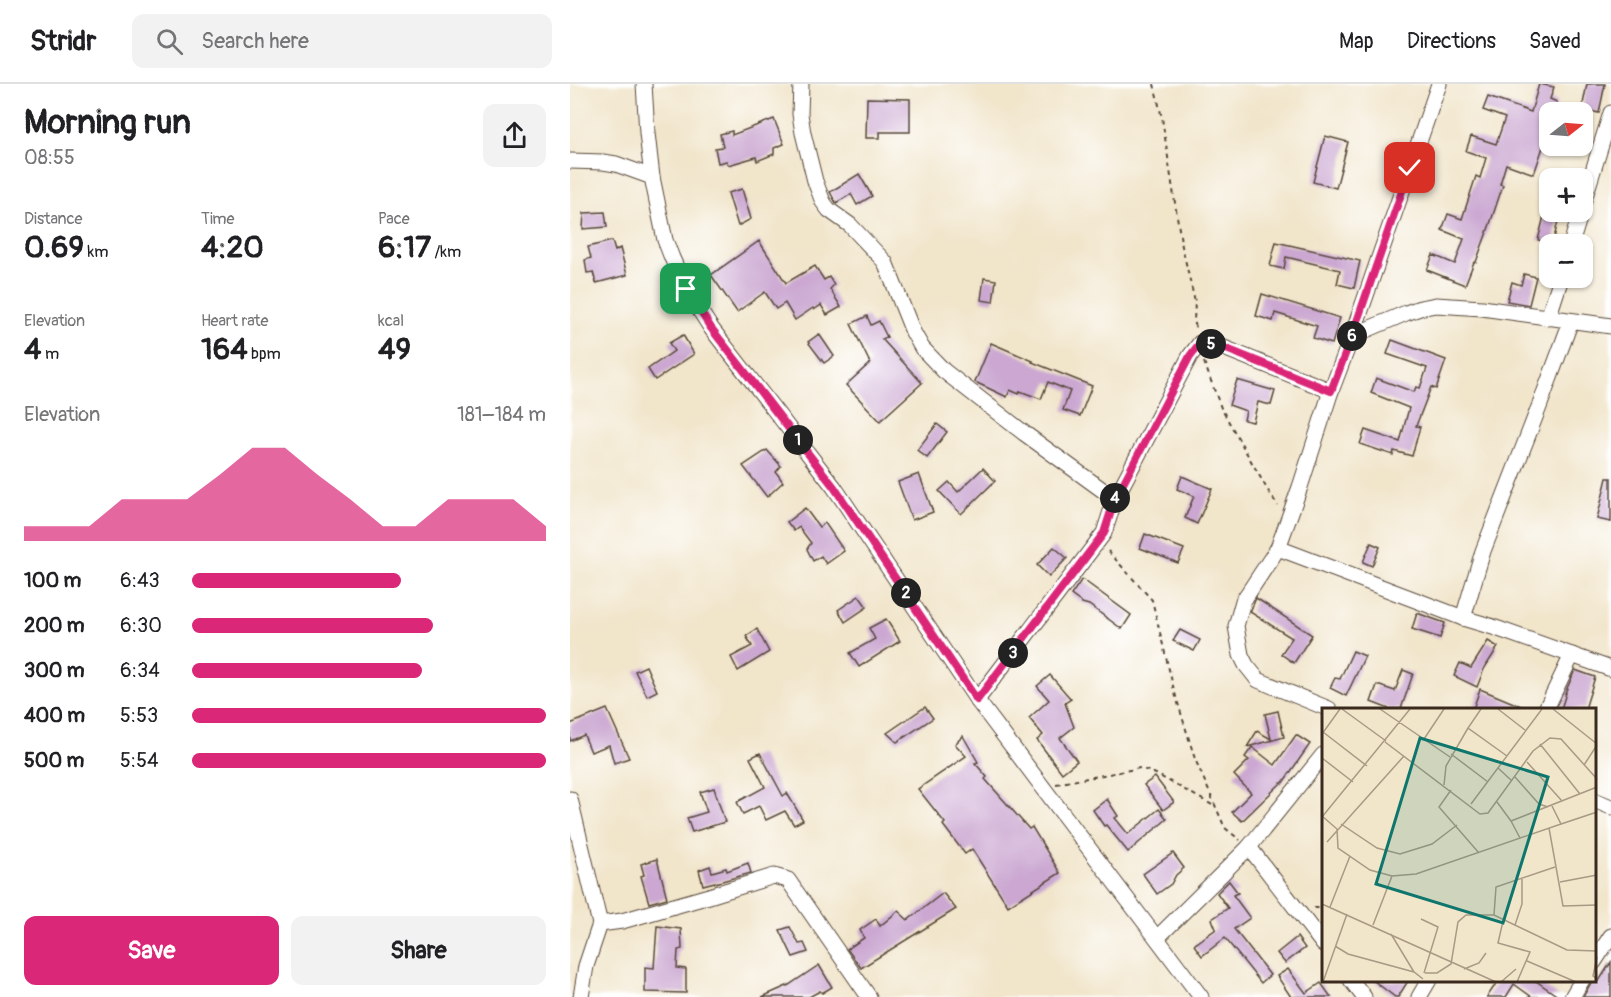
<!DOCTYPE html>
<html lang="en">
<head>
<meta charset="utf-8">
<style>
	body { margin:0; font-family:Pangolin,sans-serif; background:#f2f2f2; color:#202124; height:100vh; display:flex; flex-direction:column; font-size:22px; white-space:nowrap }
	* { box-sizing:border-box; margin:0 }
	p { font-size:20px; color:#757577 }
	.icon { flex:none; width:33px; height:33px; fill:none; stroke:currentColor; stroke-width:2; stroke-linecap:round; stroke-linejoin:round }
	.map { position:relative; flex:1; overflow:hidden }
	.side { display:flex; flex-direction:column; background:#fff; width:570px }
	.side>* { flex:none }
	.needle { width:39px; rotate:73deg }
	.tools { position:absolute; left:969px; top:18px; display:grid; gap:12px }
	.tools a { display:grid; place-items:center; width:54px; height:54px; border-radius:12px; background:#fff; box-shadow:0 2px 4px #0004; font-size:30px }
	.pin { position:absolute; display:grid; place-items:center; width:51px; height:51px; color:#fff; margin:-26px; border-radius:12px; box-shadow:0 3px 9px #0006 }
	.km { position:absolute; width:30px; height:30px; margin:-15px; border-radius:50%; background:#222; color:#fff; font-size:16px; line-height:30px; text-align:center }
	.round { display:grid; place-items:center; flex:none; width:63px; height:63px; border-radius:12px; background:#f2f2f2 }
	.head { display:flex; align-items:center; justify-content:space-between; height:102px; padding:0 24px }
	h1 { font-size:33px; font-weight:700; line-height:45px }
	.stats { display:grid; grid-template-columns:repeat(3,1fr); gap:9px; height:102px; padding:6px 24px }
	.stats div { display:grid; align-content:center }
	.stats b { font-size:30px; font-weight:700 }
	.stats small { font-size:16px; font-weight:400 }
	.stats p { font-size:16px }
	.chart { height:168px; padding:12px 24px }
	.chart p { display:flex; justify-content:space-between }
	.chart svg { width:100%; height:108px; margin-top:6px; fill:#db2777; opacity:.7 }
	.cta { display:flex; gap:12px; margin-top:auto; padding:12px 24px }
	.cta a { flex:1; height:69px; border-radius:12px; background:#db2777; color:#fff; font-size:24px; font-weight:700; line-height:69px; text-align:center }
	.cta a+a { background:#f2f2f2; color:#202124 }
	ul { padding:0 24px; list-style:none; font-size:20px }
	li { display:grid; grid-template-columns:96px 72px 1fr; align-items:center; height:45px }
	li i { height:15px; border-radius:8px; background:#db2777 }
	header { display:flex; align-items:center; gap:36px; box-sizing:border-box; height:84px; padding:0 30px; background:#fff; border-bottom:2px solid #e0e0e0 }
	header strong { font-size:28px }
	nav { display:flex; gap:33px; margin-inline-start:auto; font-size:21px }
	.search { width:420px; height:54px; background:#f2f2f2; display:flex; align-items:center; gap:15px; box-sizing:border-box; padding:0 21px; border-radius:12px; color:#757577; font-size:22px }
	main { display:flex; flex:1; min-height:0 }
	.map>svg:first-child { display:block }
	.building { fill:#cba7d1 }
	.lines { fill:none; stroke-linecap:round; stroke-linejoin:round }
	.street-casing { stroke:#564638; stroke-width:17 }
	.path { stroke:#564638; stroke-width:2; stroke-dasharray:4.5 4.5; stroke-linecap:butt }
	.street { stroke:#fff; stroke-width:15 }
	.route-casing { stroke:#fff; stroke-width:12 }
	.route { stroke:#db2777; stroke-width:8 }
	.inset-road { fill:none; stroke:#a89a85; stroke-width:1.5 }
	.view { fill:#0f766e; fill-opacity:0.15; stroke:#0f766e; stroke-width:3 }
	.inset-edge { fill:none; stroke:#3b2a1e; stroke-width:3 }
</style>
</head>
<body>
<header>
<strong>Stridr</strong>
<div class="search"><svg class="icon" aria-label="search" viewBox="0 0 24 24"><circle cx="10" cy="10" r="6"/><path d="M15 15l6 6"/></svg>Search here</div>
<nav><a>Map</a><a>Directions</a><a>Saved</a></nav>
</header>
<main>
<section class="side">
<div class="head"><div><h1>Morning run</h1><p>08:55</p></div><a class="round"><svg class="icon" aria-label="share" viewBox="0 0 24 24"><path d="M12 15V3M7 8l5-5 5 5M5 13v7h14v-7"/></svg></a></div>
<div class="stats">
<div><p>Distance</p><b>0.69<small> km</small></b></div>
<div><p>Time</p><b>4:20</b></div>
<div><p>Pace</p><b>6:17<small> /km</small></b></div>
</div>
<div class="stats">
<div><p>Elevation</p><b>4<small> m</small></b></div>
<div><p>Heart rate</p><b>164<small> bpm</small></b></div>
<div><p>kcal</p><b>49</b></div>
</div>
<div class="chart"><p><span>Elevation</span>181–184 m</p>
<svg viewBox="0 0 160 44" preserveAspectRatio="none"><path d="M0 44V38L10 38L20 38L30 27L40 27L50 27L60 17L70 6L80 6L90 17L100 27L110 38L120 38L130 27L140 27L150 27L160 38V44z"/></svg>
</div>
<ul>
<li><b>100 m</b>6:43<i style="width:59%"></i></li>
<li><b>200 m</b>6:30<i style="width:68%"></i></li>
<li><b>300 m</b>6:34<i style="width:65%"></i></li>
<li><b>400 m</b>5:53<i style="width:100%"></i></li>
<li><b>500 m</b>5:54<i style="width:100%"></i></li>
</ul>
<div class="cta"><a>Save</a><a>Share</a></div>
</section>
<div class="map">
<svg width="1041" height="913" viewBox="0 0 1041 913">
	<rect width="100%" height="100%" fill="#fff"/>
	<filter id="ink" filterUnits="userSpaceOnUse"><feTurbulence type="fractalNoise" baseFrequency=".0167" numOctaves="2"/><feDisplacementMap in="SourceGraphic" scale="12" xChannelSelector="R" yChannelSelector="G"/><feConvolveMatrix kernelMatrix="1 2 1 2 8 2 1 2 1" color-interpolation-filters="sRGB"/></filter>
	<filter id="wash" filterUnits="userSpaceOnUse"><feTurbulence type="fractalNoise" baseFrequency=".008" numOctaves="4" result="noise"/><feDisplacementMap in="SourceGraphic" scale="24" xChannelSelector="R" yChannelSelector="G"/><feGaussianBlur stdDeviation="1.35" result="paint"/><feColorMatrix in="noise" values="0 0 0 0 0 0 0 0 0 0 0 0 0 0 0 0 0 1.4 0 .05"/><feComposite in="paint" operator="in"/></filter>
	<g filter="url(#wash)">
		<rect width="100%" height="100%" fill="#f1e5ca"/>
		<g id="blocks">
			<g class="building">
				<polygon points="969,0 984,3 980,15 987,18 984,28 980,28 980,42 964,90 936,80 930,100 933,101 920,140 906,178 904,178 895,201 857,186 863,171 885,180 894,155 872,146 878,130 892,135 906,92 910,94 916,74 896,67 901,52 926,60 935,34 913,26 918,13 961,28"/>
				<polygon points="1017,0 1035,0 1029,29 1012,25"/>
				<polygon points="297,14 340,15 340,48 310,48 310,54 296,54"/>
				<polygon points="204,35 214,60 204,64 204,70 187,77 186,73 158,81 157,77 148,79 145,64 153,63 150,50 162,47 162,51"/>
				<polygon points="755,52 778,58 766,104 743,98"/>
				<polygon points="289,90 302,112 287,121 281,110 266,119 260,108"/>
				<polygon points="172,105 181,135 168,142 158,109"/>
				<polygon points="35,128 37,143 13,145 14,129"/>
				<polygon points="975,128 990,128 983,159 968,156"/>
				<polygon points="42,157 45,167 50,164 57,191 26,199 23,188 17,189 15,176 21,174 18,163"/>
				<polygon points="189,157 216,199 245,182 254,196 259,193 264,201 260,205 271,223 257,231 251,221 244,226 243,224 225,236 215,219 206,225 195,208 167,228 141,191"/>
				<polygon points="706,158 790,177 784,204 767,200 770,186 716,173 714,185 700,182"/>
				<polygon points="954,190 966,193 959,221 937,217 942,198 951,201"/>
				<polygon points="414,194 426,196 423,218 411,216"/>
				<polygon points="692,210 770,234 762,260 743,254 747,242 705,229 703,237 686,232"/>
				<polygon points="297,232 301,241 309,237 317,253 312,255 352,299 310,337 276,301 300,279 281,240"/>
				<polygon points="249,250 264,272 254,279 238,258"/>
				<polygon points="113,251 124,270 85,296 78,285 104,267 99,259"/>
				<polygon points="822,256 876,276 866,305 861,303 846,342 850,343 842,372 824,367 823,371 790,360 795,346 830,358 839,324 801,309 806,294 844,308 846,303 850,304 857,284 817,270"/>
				<polygon points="421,259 463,277 462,278 522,302 510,332 493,326 500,307 478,298 471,315 450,307 449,310 440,306 437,313 405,298"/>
				<polygon points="667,296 705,307 701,321 688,318 683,338 674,336 676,327 659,321"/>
				<polygon points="367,340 377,348 357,374 347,366"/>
				<polygon points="197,366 211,382 206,388 213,398 197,413 173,382"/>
				<polygon points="413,384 425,397 391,430 369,407 379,398 388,408"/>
				<polygon points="349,390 363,428 342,436 328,398"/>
				<polygon points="612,392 642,405 627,440 615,434 624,412 607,405"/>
				<polygon points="1037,394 1041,394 1041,438 1027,435"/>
				<polygon points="235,424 249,443 255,439 274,467 256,480 251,472 243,477 237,465 241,459 229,443 224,447 217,438"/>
				<polygon points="575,450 614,465 608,479 570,464"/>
				<polygon points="801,459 810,463 802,482 793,478"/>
				<polygon points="484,463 497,474 479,493 467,481"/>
				<polygon points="512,495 561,531 552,545 519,521 512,519 501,511"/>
				<polygon points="289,512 297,523 275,538 268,526"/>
				<polygon points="686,514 742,551 724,579 711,570 722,554 680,528"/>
				<polygon points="847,529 875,539 870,554 842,545"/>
				<polygon points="316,535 330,557 289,583 280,569 305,555 299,544"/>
				<polygon points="187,545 199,568 168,587 161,573 182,562 176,552"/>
				<polygon points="610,546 630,556 624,567 603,557"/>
				<polygon points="918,557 928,563 914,585 907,603 884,592 890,579 901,584"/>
				<polygon points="783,567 795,572 776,612 760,604 765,594 770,595"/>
				<polygon points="76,582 87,607 77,612 65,587"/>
				<polygon points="833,586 843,590 831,625 819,625 801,618 807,601 825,607"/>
				<polygon points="1005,586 1025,593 1015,625 991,625 996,609 995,609"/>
				<polygon points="480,591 501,615 495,619 504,643 490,654 507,677 492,689 467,656 473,651 459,634 479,616 467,602"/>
				<polygon points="910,605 958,625 903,625"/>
				<polygon points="355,623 363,634 327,658 317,649"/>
				<polygon points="37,625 59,674 44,679 39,661 21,668 14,651 0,657 0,640"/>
				<polygon points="708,627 714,653 677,663 687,647 701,655 695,630"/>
				<polygon points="726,651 740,660 712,700 711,699 672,737 662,728 681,709 664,691 679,676 675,673 682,663 705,681"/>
				<polygon points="393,652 408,678 405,679 417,693 415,695 459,745 462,743 490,789 438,822 402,765 395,770 373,741 375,739 348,705 396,672 385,660"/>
				<polygon points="190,669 213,712 217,709 233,736 224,741 215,727 196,736 189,722 173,730 167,718 195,703 180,674"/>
				<polygon points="585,693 604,718 593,726 574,701"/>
				<polygon points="144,704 155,738 122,748 117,734 137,728 130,708"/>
				<polygon points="537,715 548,732 545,734 558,750 589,725 597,735 558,768 536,741 534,742 523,726"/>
				<polygon points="603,769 614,784 606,791 601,800 587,810 573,790"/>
				<polygon points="87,775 97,814 79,819 71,792 74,791 71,780"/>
				<polygon points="178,779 181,789 145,799 145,798 133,801 129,786 140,782 142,788 156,784 157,787"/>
				<polygon points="659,797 668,809 663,811 680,834 664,845 700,891 691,899 655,854 632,872 624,861 646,845 642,835 658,824 647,809"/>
				<polygon points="373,809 386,825 291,884 277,865 294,854 290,846 306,835 310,842 328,827 338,836"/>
				<polygon points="87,842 111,845 112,865 108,866 107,884 116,885 116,909 75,908 75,883 84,884"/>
				<polygon points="220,843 229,860 234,859 238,868 223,873 210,846"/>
				<polygon points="727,853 735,864 715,879 707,869"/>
				<polygon points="1041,878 1041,913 1013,913 1022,897 1029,897"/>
				<polygon points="249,881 262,903 252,909 250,907 239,913 192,913 219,901"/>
				<polygon points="718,885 736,909 751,899 761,913 721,913 707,892"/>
				<polygon points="804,897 838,897 828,913 825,913"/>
				<polygon points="928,897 966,897 989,913 962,913 944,900 936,913 917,913"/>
			</g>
		</g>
	</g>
	<g filter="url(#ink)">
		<use href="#blocks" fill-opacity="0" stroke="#564638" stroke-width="1.5"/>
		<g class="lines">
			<g class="street-casing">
				<g id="street">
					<polyline points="74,0 77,49 82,93"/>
					<polyline points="231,0 230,30 233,49 245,97 253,118 259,126 280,141 315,178 343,248 352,264 374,287 454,349 545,415"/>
					<polyline points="0,77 33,78 46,80 82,93 95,156 102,174 116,205 141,244 264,403 407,616 631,913"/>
					<polyline points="1012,122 1041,29"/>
					<polyline points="1001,160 1011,128"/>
					<polyline points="978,234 991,194"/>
					<polyline points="782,252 836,229 850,224 866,221 912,224 1041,242"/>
					<polyline points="708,464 893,534 923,543 1041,585"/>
					<polyline points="893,534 913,467 969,323 1001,237"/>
					<polyline points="407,616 534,449 545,415 620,272 630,259 644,260 761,307"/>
					<polyline points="759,625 688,596 676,581 671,571 666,542 673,517 708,464 730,403 761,307 782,252 869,0"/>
					<polyline points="976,625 1002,571"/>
					<polyline points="753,671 679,763 753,860"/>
					<polyline points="0,715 30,840 16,882 11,913"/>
					<polyline points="1024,716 1041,723"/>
					<polyline points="30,840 52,837 139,812 204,792 218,796 299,913"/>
					<polyline points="587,854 679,763"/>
					<polyline points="1024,878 1041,852"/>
					<polyline points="781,896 794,913"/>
					<polyline points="849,913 859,896"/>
					<polyline points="1002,913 1012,896"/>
				</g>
			</g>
			<g class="path">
				<polyline points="584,0 592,34 611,158 625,218 624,237 627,246"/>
				<polyline points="634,278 651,324 697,405 708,422"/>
				<polyline points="538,467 582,516 604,606 625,675 655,744 670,756"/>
				<polyline points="486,700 570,684 586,690 646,723"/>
				<polyline points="744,824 753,824"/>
			</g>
			<use href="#street" class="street"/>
		</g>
	</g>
	<g class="lines" filter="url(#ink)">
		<g class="route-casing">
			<polyline id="route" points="116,205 141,244 264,403 407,616 534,449 545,415 620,272 630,259 644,260 761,307 782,252 840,84"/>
		</g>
		<use href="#route" class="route"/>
	</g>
	<g transform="translate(752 624)">
		<rect width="274" height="274" fill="#f1e5ca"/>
		<path class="inset-road" d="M20,1L64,33M58,1L128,49M159,1L146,20L185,48M176,1L203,22M231,1L275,36M1,24L45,58M0,26L18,1M102,31L122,1M63,34L158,106L166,105L211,43L228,30L239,31L275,71M218,36L258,86M129,46L166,74M0,50L31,74M205,54L240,93M262,57L275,37M176,60L190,73M193,69L217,96L226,99M122,77L124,58L146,20M129,82L117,99L157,145M175,94L189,113L275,79M149,96L220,1M230,98L239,116L275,104M0,108L15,121L16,140L48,162L70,168M0,109L88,1M189,113L198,130M19,116L55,140L78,146L110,136L135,117M227,120L241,198L275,197M5,134L82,48M238,174L275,167M0,196L174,274M8,199L28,148M172,207L174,179L233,159M99,211L116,219L102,265M181,213L176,235L208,244L195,274M51,217L70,168L94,166L239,116M193,217L200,196V171M69,226L92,264M13,238L26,246L92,264L101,271M275,249L271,268L275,271M205,253L254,274M142,261L157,255L164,245M103,265H115L129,256L136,214L144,207H172L245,242L275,243M1,274L25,206M179,274L194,261"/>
		<path class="view" d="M98,30L226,69L181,215L54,176Z"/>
		<rect width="274" height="274" class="inset-edge"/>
	</g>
</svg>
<div class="tools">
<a><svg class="needle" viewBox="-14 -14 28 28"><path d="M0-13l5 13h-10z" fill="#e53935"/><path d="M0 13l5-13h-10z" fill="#757577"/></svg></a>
<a>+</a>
<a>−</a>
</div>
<div class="pin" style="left:116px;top:205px;background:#1e9e55"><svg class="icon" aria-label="arrive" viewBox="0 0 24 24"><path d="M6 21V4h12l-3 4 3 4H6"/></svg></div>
<div class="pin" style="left:840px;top:84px;background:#d93025"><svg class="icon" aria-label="check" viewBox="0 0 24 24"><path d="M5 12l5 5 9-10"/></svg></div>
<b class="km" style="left:228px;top:356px">1</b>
<b class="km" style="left:336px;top:509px">2</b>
<b class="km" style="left:443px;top:569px">3</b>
<b class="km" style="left:545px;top:414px">4</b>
<b class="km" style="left:641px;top:260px">5</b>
<b class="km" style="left:782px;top:252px">6</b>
</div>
</main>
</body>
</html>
